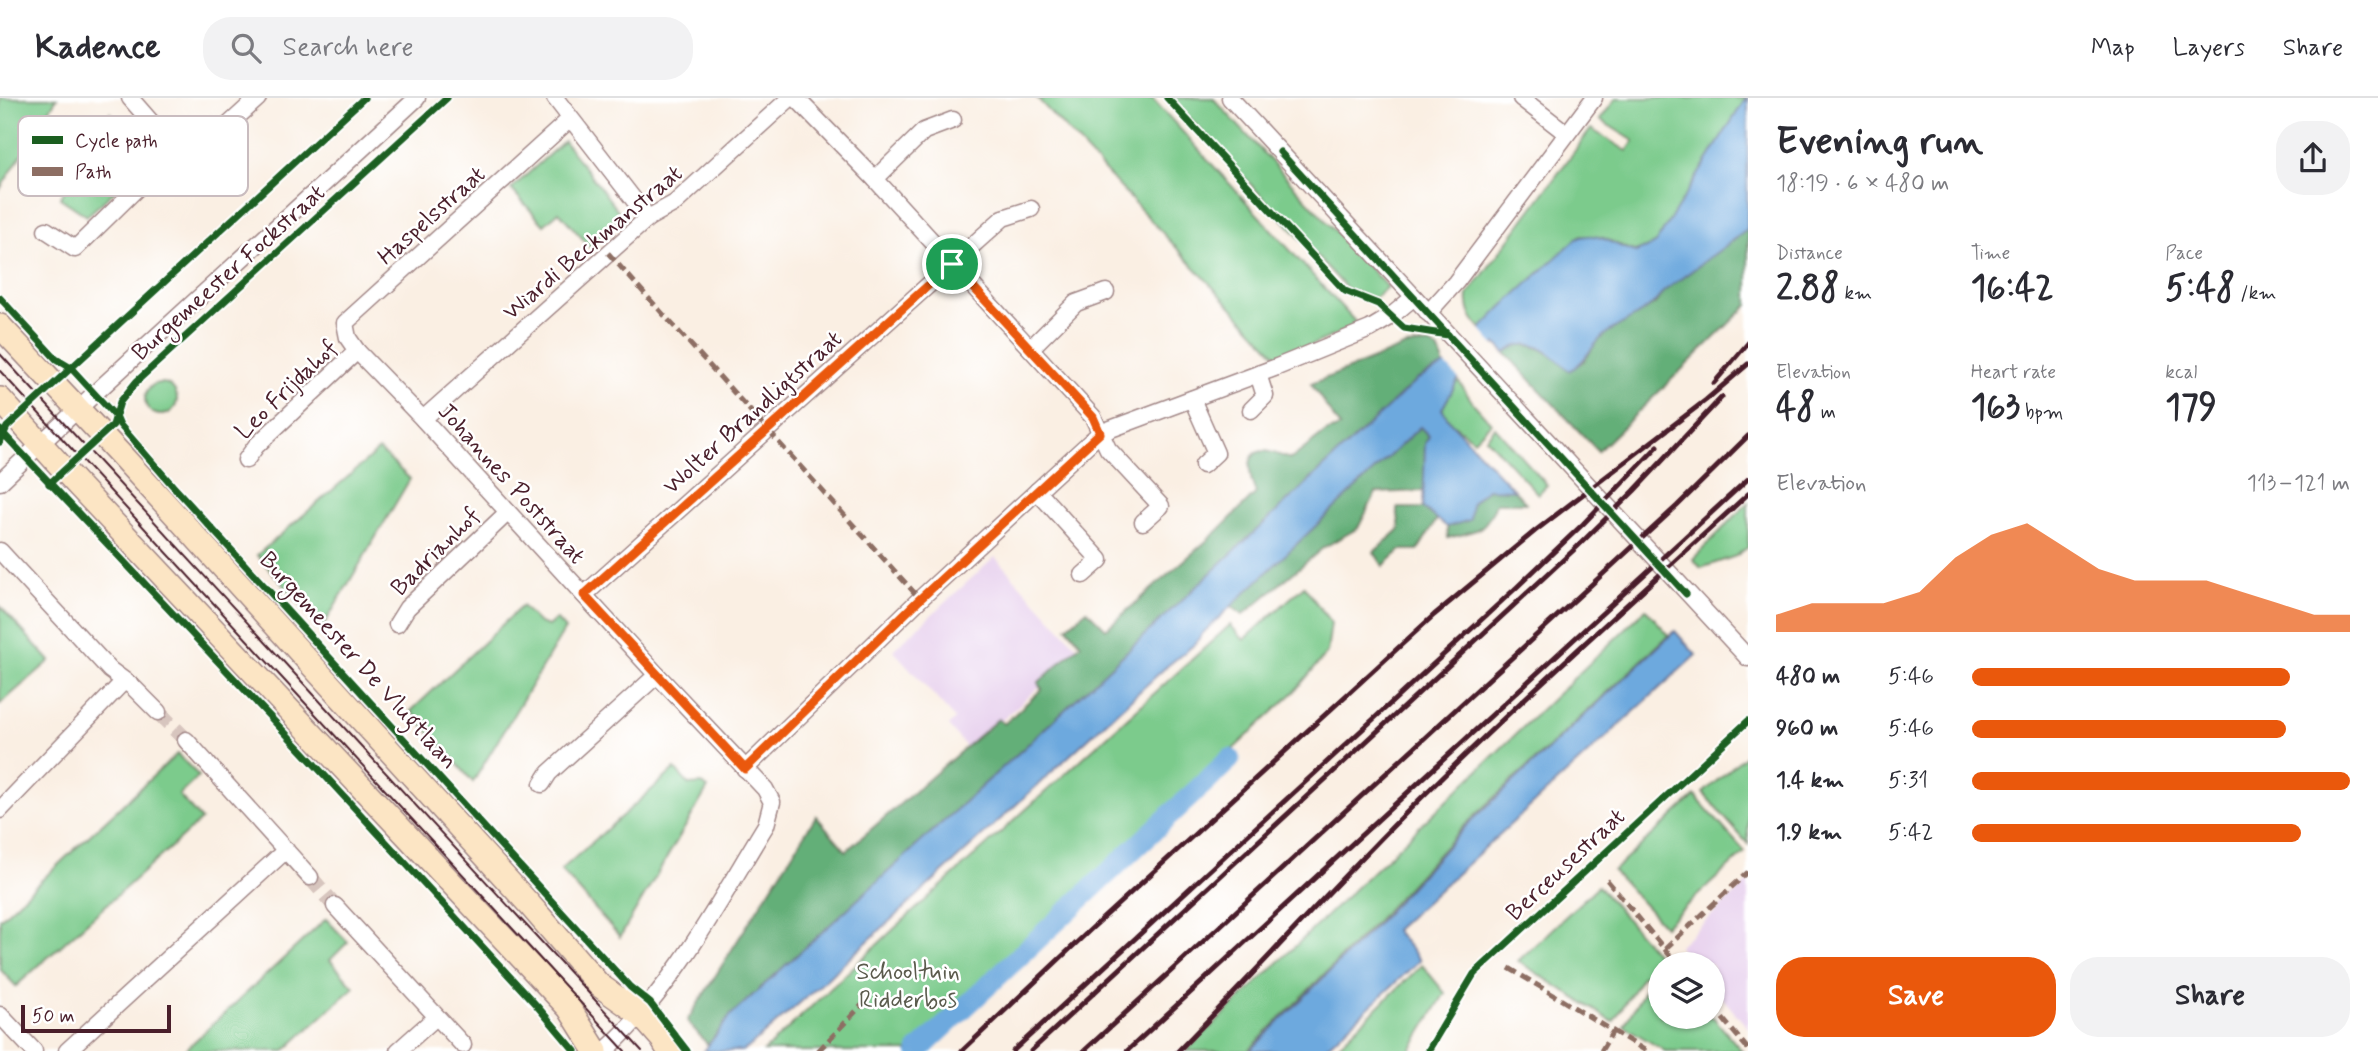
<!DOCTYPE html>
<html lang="en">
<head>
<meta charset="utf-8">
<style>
	body { margin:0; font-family:Mynerve,sans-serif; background:#f2f2f3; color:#2b2b33; height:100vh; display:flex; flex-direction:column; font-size:26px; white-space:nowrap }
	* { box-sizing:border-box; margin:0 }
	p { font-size:23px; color:#7c7c81 }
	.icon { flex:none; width:38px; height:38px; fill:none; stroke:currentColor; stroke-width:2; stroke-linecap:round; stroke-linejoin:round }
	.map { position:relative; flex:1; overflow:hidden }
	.sheet { display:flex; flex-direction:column; background:#fff; width:630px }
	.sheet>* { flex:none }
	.buttons { position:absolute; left:1648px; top:854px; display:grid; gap:14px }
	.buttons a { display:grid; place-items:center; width:77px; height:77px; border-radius:50%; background:#fff; box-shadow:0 2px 5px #0004; font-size:35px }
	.scale { position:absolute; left:21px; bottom:18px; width:150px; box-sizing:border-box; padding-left:7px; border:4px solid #4a1f2b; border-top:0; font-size:19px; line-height:24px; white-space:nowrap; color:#4a1f2b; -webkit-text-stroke:5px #fff; paint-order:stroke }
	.pin { position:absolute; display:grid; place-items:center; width:60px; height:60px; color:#fff; margin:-30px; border:4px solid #fff; border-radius:50%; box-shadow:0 2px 7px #0007 }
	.round { display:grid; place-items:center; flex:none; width:74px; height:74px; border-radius:28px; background:#f2f2f3 }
	.overview { display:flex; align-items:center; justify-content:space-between; height:119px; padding:0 28px }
	h1 { font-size:38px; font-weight:700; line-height:52px }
	.stats { display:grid; grid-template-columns:repeat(3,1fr); gap:10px; height:119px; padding:7px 28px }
	.stats div { display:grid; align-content:center }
	.stats b { font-size:35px; font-weight:700 }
	.stats small { font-size:19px; font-weight:400 }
	.stats p { font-size:19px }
	.chart { height:196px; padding:14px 28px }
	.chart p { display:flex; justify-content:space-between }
	.chart svg { width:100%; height:126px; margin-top:7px; fill:#ea580c; opacity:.7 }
	.primary-button { display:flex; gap:14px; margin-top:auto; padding:14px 28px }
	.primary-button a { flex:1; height:80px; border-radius:28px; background:#ea580c; color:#fff; font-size:28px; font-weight:700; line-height:80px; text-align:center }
	.primary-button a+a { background:#f2f2f3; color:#2b2b33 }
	ul { padding:0 28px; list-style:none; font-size:23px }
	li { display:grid; grid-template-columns:112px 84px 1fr; align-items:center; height:52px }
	li i { height:18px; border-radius:9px; background:#ea580c }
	header { display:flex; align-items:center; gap:42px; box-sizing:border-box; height:98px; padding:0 35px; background:#fff; border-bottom:2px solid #e1e1e2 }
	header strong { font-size:33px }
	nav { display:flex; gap:38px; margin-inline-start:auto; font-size:24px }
	.search { width:490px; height:63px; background:#f2f2f3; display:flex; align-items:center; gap:18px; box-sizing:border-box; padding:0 24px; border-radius:28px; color:#7c7c81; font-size:26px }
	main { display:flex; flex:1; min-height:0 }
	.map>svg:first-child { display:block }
	.built { fill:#e8d2ee }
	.green { fill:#7bcb8c; stroke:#62755c; stroke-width:2 }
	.forest { fill:#64af78; stroke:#576752; stroke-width:2 }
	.water { fill:#6da9de; stroke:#5c6484; stroke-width:2 }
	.pier { fill:#faefe3 }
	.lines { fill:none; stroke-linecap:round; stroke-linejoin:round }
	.canal { stroke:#6da9de; stroke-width:21 }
	.minor-tunnel { stroke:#d7c5be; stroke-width:16; stroke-dasharray:16 8; stroke-linecap:butt }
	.minor-casing { stroke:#a28787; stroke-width:19 }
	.secondary-casing { stroke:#a28787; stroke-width:26 }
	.minor { stroke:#fff; stroke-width:16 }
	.secondary { stroke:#fce5c4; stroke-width:23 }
	.tram { stroke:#4a1f2b; stroke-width:2 }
	.rail { stroke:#4a1f2b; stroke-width:5 }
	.quiet { stroke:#8d6e63; stroke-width:5; stroke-dasharray:10 5; stroke-linecap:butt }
	.cycleway-casing { stroke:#fff; stroke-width:11 }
	.cycleway { stroke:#1b5e20; stroke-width:7 }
	.route-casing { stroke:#fff; stroke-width:14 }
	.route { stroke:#ea580c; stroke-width:9 }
	.labels { text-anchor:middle; stroke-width:5; stroke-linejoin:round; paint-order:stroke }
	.street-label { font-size:24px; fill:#4a1f2b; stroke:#fff }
	.park-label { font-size:24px; fill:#5b5b4d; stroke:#fff }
	.key { fill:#fff; stroke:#c9bcbf; stroke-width:2 }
	.key-label { font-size:19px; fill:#4a1f2b }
</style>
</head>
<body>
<header>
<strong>Kadence</strong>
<div class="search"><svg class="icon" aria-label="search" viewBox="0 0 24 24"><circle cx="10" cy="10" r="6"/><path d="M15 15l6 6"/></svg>Search here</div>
<nav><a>Map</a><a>Layers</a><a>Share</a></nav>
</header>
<main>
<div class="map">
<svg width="1748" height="953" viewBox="0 0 1748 953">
	<rect width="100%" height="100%" fill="#fff"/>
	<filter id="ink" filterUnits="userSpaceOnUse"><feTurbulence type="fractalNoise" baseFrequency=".0143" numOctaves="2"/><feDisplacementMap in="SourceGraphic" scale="14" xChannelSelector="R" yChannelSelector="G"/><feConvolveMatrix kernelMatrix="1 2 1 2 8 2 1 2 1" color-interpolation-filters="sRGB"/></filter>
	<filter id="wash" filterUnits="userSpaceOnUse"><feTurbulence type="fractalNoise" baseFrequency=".00686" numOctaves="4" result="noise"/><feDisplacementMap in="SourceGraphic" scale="28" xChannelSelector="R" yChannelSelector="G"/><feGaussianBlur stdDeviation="1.57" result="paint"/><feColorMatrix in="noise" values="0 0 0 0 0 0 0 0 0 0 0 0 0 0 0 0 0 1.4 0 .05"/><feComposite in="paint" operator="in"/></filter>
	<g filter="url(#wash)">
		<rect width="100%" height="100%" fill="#faefe3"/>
		<g class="built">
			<polygon points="995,459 1080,552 969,652 948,628 955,621 893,552"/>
			<polygon points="1748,784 1748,930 1713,889 1713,866 1694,866 1678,848"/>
		</g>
		<g class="green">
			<polygon points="0,0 57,0 0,91"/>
			<polygon points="1037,0 1152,0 1358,227 1280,261"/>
			<polygon points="1171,0 1213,0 1387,189 1374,201 1347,191"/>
			<path d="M1616,0H1746L1655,146L1636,154L1601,139L1581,138L1502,209L1482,232C1473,222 1466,212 1468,197L1591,31L1627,53L1634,43L1600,22Z"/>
			<polygon points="110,15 153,59 87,118 60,100"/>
			<polygon points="564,43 623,119 590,149 559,114 544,127 511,91"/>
			<polygon points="1458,282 1473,305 1491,325 1474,342 1451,325 1442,311"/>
			<circle cx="161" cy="301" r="16"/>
			<polygon points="1495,329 1547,387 1538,396 1486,340"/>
			<polygon points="379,352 410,381 322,530 257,457"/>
			<polygon points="1748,405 1748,449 1736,458 1701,470 1693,461"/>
			<polygon points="1304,488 1331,525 1327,555 1294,594 912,953 764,953 896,829 1230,527 1244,542"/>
			<polygon points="0,508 50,563 0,606"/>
			<polygon points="522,508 539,525 548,528 556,521 565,531 473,684 411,613"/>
			<polygon points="1646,511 1669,537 1463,729 1372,828 1248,953 1186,953"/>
			<polygon points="1748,655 1748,746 1703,695"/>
			<polygon points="177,656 199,678 179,697 201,722 16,888 0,871 0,821"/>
			<polygon points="675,671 689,687 702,686 708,690 620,839 561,772"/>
			<polygon points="1695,698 1745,754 1664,828 1613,773"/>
			<polygon points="1598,788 1663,863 1652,882 1643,877 1613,924 1518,863"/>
			<polygon points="326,821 348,844 330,862 354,889 284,953 184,953"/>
			<polygon points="1422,867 1445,895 1410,953 1332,953"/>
			<polygon points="1647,888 1656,894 1661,888 1661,919 1713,919 1742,953 1665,953 1624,928"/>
		</g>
		<g class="forest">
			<path d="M1748,131V207L1598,353L1505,255L1515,247C1539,245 1553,257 1569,273L1585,262L1595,246L1606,235L1655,206L1663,194Z"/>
			<path d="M1430,246L1438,251L1445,267L1418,281L1025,649L731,917L708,947L687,923L816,718L846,753L998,621L1004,626L1042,591L1038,585L1081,546L1067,529L1087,512L1106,531L1219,432L1256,395C1251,384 1242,354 1264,353C1272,353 1283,359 1291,361L1326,334L1340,329L1311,286L1406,248Z"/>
			<polygon points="1420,329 1429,338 1425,346 1424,393 1376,395 1358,430 1323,450 1243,517 1231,508"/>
			<path d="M1487,391L1514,392L1526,405H1496C1486,434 1475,433 1448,440L1447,429L1469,422L1472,405Z"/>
			<polygon points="1397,410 1423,410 1437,421 1418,452 1401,452 1383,468 1374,454 1400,431"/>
		</g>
		<g class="water">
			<path d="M1746,0H1748L1747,132L1663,194C1649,215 1627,221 1607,235C1591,246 1587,264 1569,273C1550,254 1530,235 1505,255L1496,246L1458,282L1442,311L1451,325L1514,392L1487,391L1472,405L1470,422L1447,429L1423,410L1425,346L1429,338L1420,329L1203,535L1195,546L1166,569L818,889L748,950L742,953H704L731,917L1025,649L1418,281L1445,267L1502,209L1576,141C1598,130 1615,150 1636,154L1655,146Z"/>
			<polygon points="1675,533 1696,557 1395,832 1420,862 1322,953 1250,953 1373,830 1464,730"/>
		</g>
		<polygon class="pier" points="1479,230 1502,256 1496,251 1462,284 1443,264"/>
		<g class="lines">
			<polyline class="canal" points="918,953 1230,661"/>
		</g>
	</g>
	<g filter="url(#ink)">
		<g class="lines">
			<g class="minor-tunnel">
				<polyline points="158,614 186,642"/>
				<polyline points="310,779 335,808"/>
			</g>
			<g class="minor-casing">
				<g id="minor">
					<polyline points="130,0 158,32 178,50 188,54 201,52 258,0"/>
					<polyline points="555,0 648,120"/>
					<polyline points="796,0 875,81 1093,319 1108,351 1161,408 1143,424"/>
					<polyline points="1230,0 1748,560"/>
					<polyline points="1521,0 1566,35"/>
					<path d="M570,21L345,225L348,240L357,253L423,321L657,577L765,691L772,704L766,727C718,805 674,890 605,953"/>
					<polyline points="875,81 924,33 953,22"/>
					<polyline points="46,132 75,151 178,50"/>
					<polyline points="1428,215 1456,184 1594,0"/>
					<polyline points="1031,250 1076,205 1106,194"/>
					<polyline points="1192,301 1216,355 1203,367"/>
					<polyline points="1251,312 1265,298 1258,276"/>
					<polyline points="423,321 648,120 675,105 790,0"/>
					<polyline points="246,362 256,348 357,253"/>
					<path d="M0,384C137,254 278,129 417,0"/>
					<polyline points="1037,393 1100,462 1083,477"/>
					<polyline points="0,453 110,572 133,589 158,614"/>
					<polyline points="584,497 1003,120 1031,111"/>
					<polyline points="397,526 407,510 507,415"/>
					<polyline points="186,642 310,779"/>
					<polyline points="745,671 920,501 1100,335 1277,269 1370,231 1390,219 1414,199"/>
					<polyline points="542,686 549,675 657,577"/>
					<polyline points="0,712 124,583"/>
					<polyline points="335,808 463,947"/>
					<polyline points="0,917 34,953"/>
					<polyline points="67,953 286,752"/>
					<polyline points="398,953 436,919"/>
				</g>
			</g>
			<g class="secondary-casing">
				<g id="secondary">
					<polyline points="0,228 121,357 529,806 599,887 640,916 662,941 669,953"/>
					<polyline points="0,301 75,384 569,910 596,953"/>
				</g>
			</g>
			<use href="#minor" class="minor"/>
			<use href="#secondary" class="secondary"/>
			<g class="tram">
				<polyline points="0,256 642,953"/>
				<polyline points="0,273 625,953"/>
			</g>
			<g class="rail">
				<polyline points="1714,285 1748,245"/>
				<polyline points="962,953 1090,832 1434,517 1535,433 1706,302 1748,266"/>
				<polyline points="1013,953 1517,489 1583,426 1658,348"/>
				<polyline points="1031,953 1577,449 1634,393 1722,299"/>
				<polyline points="1084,953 1677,408 1748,338"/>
				<polyline points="1127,953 1748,381"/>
				<path d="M1178,953C1255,875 1328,793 1406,715C1516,605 1633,502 1748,396"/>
			</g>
			<g class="quiet">
				<polyline points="608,155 920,501"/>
				<polyline points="1607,782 1677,866"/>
				<polyline points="1665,851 1748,774"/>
				<polyline points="1509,870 1646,953"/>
				<polyline points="1713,909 1748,951"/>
				<polyline points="818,953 862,907"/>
				<polyline points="1601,953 1613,933"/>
			</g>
			<g class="cycleway-casing">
				<g id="cycleway">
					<polyline points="1167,0 1345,193 1378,206 1404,230 1448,237"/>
					<polyline points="1280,54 1686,496"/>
					<polyline points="0,200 56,261 71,270 117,320 120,327 173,388 630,889 650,905 687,953"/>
					<polyline points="0,332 305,656 537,908 575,953"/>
					<polyline points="0,344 7,329 364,0"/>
					<polyline points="49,386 113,327 120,304 137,283 447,0"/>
					<polyline points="1428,953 1474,876 1748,623"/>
				</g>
			</g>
			<use href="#cycleway" class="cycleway"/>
		</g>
	</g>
	<g class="lines" filter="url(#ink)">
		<g class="route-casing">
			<polygon id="route" points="952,166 1093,319 1100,335 920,501 745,671 584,497"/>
		</g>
		<use href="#route" class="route"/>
	</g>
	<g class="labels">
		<g class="street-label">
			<text transform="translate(431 117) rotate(-42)" y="8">Haspelsstraat</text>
			<text transform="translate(592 144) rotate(-40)" y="8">Wiardi Beckmanstraat</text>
			<text transform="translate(228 174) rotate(-42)" y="8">Burgemeester Fockstraat</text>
			<text transform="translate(286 291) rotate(-44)" y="8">Leo Frijdahof</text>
			<text transform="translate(752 314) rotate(-42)" y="8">Wolter Brandligtstraat</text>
			<text transform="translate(512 385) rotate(48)" y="8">Johannes Poststraat</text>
			<text transform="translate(435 453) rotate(-45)" y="8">Badrianhof</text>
			<text transform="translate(359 562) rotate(48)" y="8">Burgemeester De Vlugtlaan</text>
			<text transform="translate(1565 766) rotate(-43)" y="8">Berceusestraat</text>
		</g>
		<g class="park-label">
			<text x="908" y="881">Schooltuin<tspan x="908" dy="28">Ridderbos</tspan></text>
		</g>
	</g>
	<rect x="18" y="18" width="230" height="80" rx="10" class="key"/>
	<rect x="32" y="38" width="31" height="8" fill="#1b5e20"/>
	<rect x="32" y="69" width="31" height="9" fill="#8d6e63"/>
	<g class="key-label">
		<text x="75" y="49">Cycle path</text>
		<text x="75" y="80">Path</text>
	</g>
</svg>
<div class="buttons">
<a><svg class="icon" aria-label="layers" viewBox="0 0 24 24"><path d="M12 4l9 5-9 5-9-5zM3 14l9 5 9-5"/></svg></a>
</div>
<div class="scale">50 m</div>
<div class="pin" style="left:952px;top:166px;background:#1e9e55"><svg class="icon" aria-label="arrive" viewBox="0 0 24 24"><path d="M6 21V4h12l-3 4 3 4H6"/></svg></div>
</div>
<section class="sheet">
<div class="overview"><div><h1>Evening run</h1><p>18:19 · 6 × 480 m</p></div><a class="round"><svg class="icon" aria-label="share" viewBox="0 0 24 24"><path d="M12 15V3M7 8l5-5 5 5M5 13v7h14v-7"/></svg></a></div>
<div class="stats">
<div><p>Distance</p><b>2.88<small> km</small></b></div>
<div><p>Time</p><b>16:42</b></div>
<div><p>Pace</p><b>5:48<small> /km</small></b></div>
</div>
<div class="stats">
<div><p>Elevation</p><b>48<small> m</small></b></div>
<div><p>Heart rate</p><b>163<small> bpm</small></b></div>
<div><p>kcal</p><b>179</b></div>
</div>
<div class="chart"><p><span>Elevation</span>113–121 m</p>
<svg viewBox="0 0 160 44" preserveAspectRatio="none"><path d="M0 44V38L10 34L20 34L30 34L40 30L50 18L60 10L70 6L80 14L90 22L100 26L110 26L120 26L130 30L140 34L150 38L160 38V44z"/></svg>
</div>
<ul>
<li><b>480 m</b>5:46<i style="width:84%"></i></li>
<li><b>960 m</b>5:46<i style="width:83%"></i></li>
<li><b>1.4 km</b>5:31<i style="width:100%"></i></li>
<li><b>1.9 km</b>5:42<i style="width:87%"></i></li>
</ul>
<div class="primary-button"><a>Save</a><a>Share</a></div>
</section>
</main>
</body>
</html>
